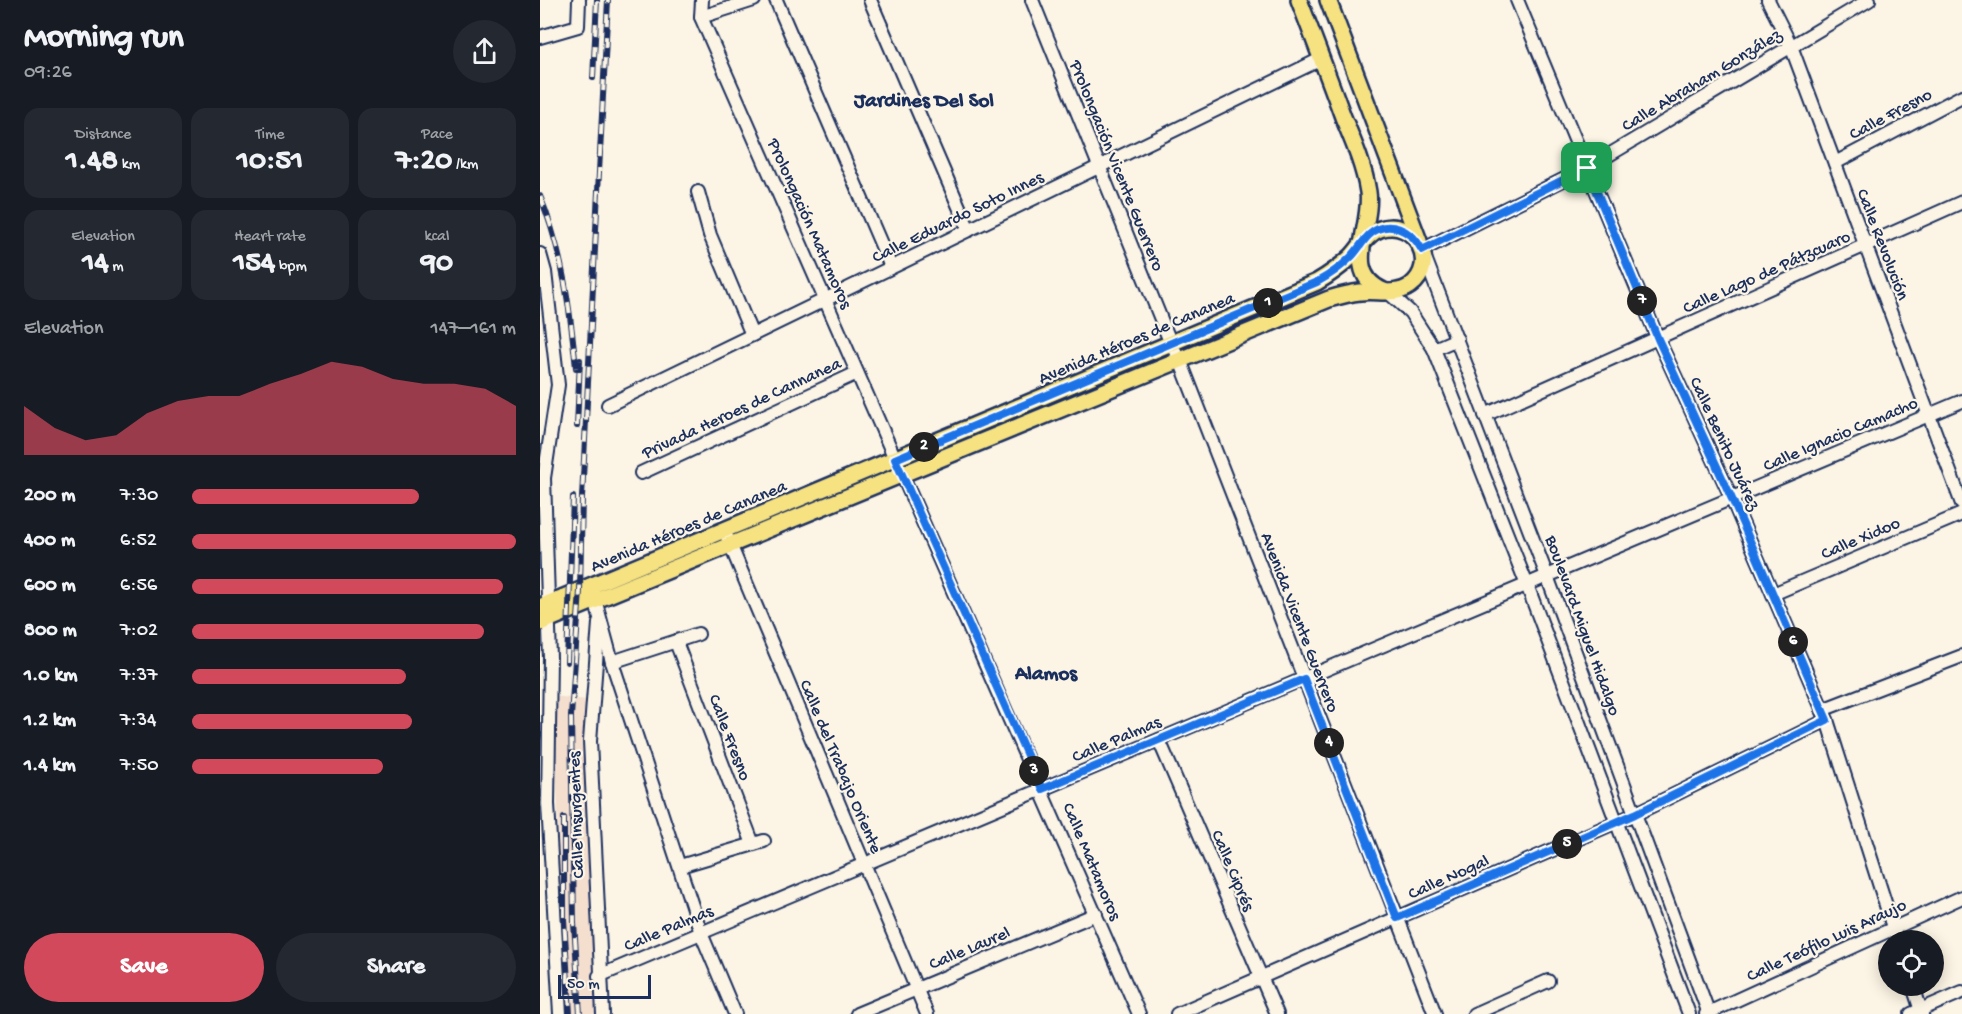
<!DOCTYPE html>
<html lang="en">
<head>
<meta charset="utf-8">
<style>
	body { margin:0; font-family:"Gochi Hand",sans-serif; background:#242831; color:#f1f3f6; height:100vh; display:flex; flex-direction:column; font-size:22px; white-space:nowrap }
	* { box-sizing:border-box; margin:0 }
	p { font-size:20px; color:#9ea1a6 }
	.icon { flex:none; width:33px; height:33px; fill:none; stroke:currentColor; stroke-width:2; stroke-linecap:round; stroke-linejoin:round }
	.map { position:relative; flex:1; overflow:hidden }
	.drawer { display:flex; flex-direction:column; background:#171b24; width:540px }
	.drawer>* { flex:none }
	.tools { position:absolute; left:1338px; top:930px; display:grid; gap:12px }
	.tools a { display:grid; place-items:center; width:66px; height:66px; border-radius:50%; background:#171b24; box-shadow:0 3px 15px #0003; font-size:30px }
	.scale { position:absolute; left:18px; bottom:15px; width:93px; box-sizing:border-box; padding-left:6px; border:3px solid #1b2f5e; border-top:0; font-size:16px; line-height:21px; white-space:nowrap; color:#1b2f5e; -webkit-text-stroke:4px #fcf5e5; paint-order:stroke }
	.pin { position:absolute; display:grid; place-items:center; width:51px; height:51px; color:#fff; margin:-26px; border-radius:12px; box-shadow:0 3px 9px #0006 }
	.km { position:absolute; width:30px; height:30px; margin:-15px; border-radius:50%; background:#222; color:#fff; font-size:16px; line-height:30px; text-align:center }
	.round { display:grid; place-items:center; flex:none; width:63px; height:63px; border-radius:32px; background:#242831 }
	.summary { display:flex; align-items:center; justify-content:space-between; height:102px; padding:0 24px }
	h1 { font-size:33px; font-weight:700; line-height:45px }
	.stats { display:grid; grid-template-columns:repeat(3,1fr); gap:9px; height:102px; padding:6px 24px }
	.stats div { display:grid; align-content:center; border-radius:15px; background:#242831; text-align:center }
	.stats b { font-size:30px; font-weight:700 }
	.stats small { font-size:16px; font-weight:400 }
	.stats p { font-size:16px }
	.chart { height:168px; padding:12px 24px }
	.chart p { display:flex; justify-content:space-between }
	.chart svg { width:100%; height:108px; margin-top:6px; fill:#d1495b; opacity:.7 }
	.cta { display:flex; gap:12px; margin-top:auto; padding:12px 24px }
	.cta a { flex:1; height:69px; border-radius:36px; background:#d1495b; color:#fff; font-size:24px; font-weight:700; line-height:69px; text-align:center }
	.cta a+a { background:#242831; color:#f1f3f6 }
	ul { padding:0 24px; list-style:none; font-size:20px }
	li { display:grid; grid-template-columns:96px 72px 1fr; align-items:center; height:45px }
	li i { height:15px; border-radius:8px; background:#d1495b }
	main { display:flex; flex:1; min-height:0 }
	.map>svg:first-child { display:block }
	.built { fill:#f4dece }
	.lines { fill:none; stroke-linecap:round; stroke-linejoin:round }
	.minor-casing { stroke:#1b2f5e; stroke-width:16 }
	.major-casing { stroke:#1b2f5e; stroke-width:20 }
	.minor { stroke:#fcf5e5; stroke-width:12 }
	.major { stroke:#f6e281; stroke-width:15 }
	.rail-casing { stroke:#1b2f5e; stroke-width:6 }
	.rail { stroke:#fcf5e5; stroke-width:4; stroke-dasharray:11; stroke-linecap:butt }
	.route-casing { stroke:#fff; stroke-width:12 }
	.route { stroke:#1a73e8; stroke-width:8 }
	.labels { text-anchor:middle; stroke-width:4.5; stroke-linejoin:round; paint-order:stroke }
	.street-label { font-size:18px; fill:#1b2f5e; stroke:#fcf5e5 }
	.quarter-label { font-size:21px; font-weight:bold; fill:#1b2f5e; stroke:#fcf5e5 }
</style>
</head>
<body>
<main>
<section class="drawer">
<div class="summary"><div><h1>Morning run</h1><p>09:26</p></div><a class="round"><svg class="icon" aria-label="share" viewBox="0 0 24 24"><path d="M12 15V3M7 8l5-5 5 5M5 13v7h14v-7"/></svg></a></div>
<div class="stats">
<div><p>Distance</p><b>1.48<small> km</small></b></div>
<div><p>Time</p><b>10:51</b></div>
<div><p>Pace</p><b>7:20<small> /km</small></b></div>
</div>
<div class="stats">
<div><p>Elevation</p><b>14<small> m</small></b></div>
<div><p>Heart rate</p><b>154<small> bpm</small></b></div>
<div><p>kcal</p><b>90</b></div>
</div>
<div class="chart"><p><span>Elevation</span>147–161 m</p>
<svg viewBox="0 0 160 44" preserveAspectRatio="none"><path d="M0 44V24L10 33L20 38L30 36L40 27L50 22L60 20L70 20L80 15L90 11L100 6L110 8L120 13L130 15L140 15L150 17L160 24V44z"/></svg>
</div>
<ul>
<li><b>200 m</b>7:30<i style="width:70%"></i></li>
<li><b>400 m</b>6:52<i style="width:100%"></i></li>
<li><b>600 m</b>6:56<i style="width:96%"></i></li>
<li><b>800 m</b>7:02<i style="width:90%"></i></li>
<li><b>1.0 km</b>7:37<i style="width:66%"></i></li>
<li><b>1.2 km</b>7:34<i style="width:68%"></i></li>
<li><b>1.4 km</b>7:50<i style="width:59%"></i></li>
</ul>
<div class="cta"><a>Save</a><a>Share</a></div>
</section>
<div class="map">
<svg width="1422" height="1014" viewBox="0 0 1422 1014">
	<rect width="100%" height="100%" fill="#fcf5e5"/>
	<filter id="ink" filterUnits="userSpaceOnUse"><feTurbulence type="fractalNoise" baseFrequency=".0167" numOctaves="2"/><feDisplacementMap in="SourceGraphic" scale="12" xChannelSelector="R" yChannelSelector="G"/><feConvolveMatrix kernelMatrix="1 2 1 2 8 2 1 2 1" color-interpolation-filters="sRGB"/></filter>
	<g filter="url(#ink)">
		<polygon class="built" points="14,696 47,700 46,804 55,1014 25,1014"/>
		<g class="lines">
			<g class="minor-casing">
				<g id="minor">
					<polyline points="162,0 161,17 599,1014"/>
					<polyline points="236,0 351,267"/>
					<polyline points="330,0 429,230"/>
					<polyline points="492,0 631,344 640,360 895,1014"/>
					<polyline points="977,0 1118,339 1192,499 1287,720 1357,940"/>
					<polyline points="1228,0 1251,46 1422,504"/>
					<polyline points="161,17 214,0"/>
					<polyline points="0,37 38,26 39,0"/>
					<polyline points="1295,163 1422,96"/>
					<polyline points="158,192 170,235 212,335"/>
					<polyline points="0,254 5,272 18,385 4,478 10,658 8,804 20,1014"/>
					<polyline points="848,292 870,312 894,349 987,585 1149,1014"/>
					<polyline points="894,349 917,339"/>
					<polyline points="68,405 781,59"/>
					<polyline points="945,415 1422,202"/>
					<polyline points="101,473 317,373"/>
					<polyline points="187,537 387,1014"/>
					<polyline points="53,592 72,662 161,933 195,1014"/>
					<polyline points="1233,594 1422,514"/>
					<polyline points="59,623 50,741 63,1014"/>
					<polyline points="136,642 213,844"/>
					<polyline points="72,662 158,634"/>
					<polyline points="1282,710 1422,656"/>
					<polyline points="619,740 737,1014"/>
					<polyline points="140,866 224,841"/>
					<polyline points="59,976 1422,401"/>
					<polyline points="1373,986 1382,1014"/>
					<polyline points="317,1014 556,914"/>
					<polyline points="637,1014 1095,814 1287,720"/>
					<polyline points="934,1014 1008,981"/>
					<polyline points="1166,1014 1422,897"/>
					<polyline points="1169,1014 1007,576 882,250 1047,168 1329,0"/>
					<polyline points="1371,1014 1422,992"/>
				</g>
			</g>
			<g class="major-casing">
				<g id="major">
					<path d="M759,0C774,39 789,78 803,117C813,141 824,166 828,192C833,225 801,274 844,291"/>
					<polyline points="788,0 879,241"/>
					<path d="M0,607L777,282C789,275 800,267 811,257C820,248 826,234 840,229C875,217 900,264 870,286C856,296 837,290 820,292C810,293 799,296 789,299L0,623"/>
				</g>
			</g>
			<use href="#minor" class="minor"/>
			<use href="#major" class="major"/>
			<g class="rail-casing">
				<g id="rail">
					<polyline points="53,78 57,0"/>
					<path d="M0,196C23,252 30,309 36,368"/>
					<polyline points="37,426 40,360"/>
					<polyline points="27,662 33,497"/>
					<polyline points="24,818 24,919 30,1014"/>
					<polyline points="40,1014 34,923 31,716 40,591 42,497 68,0"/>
				</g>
			</g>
			<use href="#rail" class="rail"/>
		</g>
	</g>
	<g class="lines" filter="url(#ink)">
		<g class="route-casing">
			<path id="route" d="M1047,168L1118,339L1192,499L1287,720L1095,814L857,918L764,679L502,789L355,459L777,282C790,275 801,267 811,257C817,251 822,242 829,235C848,218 872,230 882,250Z"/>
		</g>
		<use href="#route" class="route"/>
	</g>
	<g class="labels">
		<g class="street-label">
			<text transform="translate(1161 79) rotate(-31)" y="6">Calle Abraham González</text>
			<text transform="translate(1350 113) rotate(-28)" y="6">Calle Fresno</text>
			<text transform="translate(578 165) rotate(68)" y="6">Prolongación Vicente Guerrero</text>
			<text transform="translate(417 216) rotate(-26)" y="6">Calle Eduardo Soto Innes</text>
			<text transform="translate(271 223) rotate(66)" y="6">Prolongación Matamoros</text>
			<text transform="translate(1344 244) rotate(69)" y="6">Calle Revolución</text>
			<text transform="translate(1226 271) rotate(-24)" y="6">Calle Lago de Pátzcuaro</text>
			<text transform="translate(596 337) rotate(-23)" y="6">Avenida Héroes de Cananea</text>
			<text transform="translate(201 407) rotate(-25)" y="6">Privada Heroes de Cannanea</text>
			<text transform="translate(1300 433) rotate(-23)" y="6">Calle Ignacio Camacho</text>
			<text transform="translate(1186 443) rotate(65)" y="6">Calle Benito Juárez</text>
			<text transform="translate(148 525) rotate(-23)" y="6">Avenida Héroes de Cananea</text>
			<text transform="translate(1320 537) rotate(-23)" y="6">Calle Xidoo</text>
			<text transform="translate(761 622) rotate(69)" y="6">Avenida Vicente Guerrero</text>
			<text transform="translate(1044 625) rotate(70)" y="6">Boulevard Miguel Hidalgo</text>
			<text transform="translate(191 737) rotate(69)" y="6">Calle Fresno</text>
			<text transform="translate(576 738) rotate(-23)" y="6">Calle Palmas</text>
			<text transform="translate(302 766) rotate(67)" y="6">Calle del Trabajo Oriente</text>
			<text transform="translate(35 815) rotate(-92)" y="6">Calle Insurgentes</text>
			<text transform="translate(553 861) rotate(67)" y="6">Calle Matamoros</text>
			<text transform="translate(694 870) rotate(67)" y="6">Calle Ciprés</text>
			<text transform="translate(908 876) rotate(-24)" y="6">Calle Nogal</text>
			<text transform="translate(128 927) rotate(-23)" y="6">Calle Palmas</text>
			<text transform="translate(1286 939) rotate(-25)" y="6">Calle Teófilo Luis Araujo</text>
			<text transform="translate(429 947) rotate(-23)" y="6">Calle Laurel</text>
		</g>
		<g class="quarter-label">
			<text x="384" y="106">Jardines Del Sol</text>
			<text x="506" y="679">Alamos</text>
		</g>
	</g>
</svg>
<div class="tools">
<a><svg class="icon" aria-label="locate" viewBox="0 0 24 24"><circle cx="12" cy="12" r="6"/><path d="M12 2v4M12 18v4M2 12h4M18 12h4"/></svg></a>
</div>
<div class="scale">50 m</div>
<div class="pin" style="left:1047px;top:168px;background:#1e9e55"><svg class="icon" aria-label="arrive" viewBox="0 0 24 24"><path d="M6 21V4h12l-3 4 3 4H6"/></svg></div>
<b class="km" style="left:728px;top:303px">1</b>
<b class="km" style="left:384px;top:447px">2</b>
<b class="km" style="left:494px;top:771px">3</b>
<b class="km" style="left:789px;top:743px">4</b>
<b class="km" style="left:1027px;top:844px">5</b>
<b class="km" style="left:1253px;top:642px">6</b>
<b class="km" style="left:1102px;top:301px">7</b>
</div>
</main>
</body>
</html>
